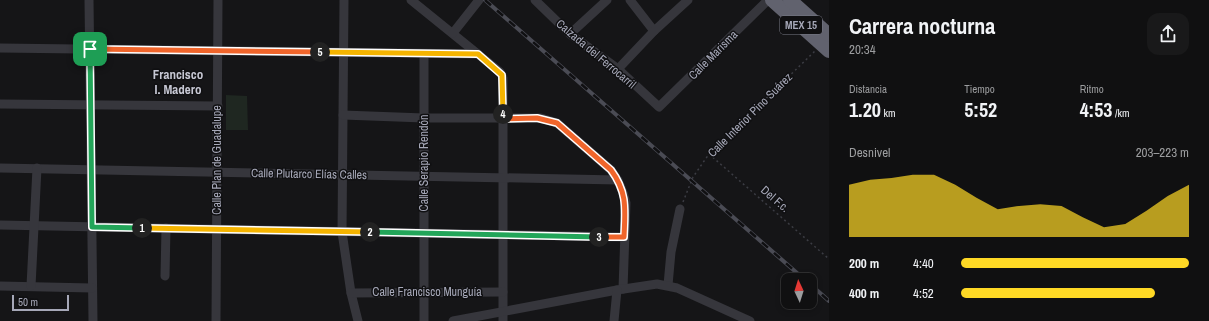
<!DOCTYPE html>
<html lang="es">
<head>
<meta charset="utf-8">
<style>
	body { margin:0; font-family:"Archivo Narrow",sans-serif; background:#19191a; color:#f1f3f6; height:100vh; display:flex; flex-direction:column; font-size:15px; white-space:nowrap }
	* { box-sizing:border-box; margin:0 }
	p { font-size:13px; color:#9c9d9f }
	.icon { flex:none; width:22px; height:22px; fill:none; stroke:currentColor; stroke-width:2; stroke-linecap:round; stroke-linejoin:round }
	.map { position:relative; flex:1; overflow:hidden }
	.drawer { display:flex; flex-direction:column; background:#101011; width:380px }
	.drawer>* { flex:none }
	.needle { width:26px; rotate:356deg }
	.tools { position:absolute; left:781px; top:273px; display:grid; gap:8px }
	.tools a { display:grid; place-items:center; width:36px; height:36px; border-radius:8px; background:#101011; box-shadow:0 2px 6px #0003,0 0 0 1px #303031; font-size:20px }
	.scale { position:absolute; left:12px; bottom:10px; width:57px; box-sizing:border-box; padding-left:4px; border:2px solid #a6a8b8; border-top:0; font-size:11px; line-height:14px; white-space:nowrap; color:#a6a8b8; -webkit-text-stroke:3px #101012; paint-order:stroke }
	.pin { position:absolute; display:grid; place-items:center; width:34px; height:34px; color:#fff; margin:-17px; border-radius:8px; box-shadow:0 2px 6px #0006 }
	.km { position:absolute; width:20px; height:20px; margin:-10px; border-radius:50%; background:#222; color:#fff; font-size:11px; line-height:20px; text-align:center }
	.round { display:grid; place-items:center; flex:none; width:42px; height:42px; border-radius:12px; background:#19191a }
	.head { display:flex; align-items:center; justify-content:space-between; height:68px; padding:0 20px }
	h1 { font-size:22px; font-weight:800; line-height:30px }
	.metrics { display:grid; grid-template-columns:repeat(3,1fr); gap:6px; height:68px; padding:4px 20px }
	.metrics div { display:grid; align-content:center }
	.metrics b { font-size:20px; font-weight:800 }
	.metrics small { font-size:11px; font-weight:400 }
	.metrics p { font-size:11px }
	.chart { height:112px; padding:8px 20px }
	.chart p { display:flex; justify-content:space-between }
	.chart svg { width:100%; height:72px; margin-top:4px; fill:#ffd925; opacity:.7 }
	ul { padding:0 20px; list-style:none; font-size:13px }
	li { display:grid; grid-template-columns:64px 48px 1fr; align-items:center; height:30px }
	li i { height:10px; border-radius:5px; background:#ffd925 }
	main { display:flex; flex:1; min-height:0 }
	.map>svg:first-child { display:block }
	.green { fill:#1f2721 }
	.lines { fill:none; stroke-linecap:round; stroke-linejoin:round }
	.path { stroke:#3b3c43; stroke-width:1.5; stroke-dasharray:2 3; stroke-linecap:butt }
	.minor { stroke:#36363c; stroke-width:9 }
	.highway { stroke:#61626e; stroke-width:14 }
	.rail-casing { stroke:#4a4b54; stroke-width:4 }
	.rail { stroke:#101012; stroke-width:2.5; stroke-dasharray:8; stroke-linecap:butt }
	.split-1-casing { stroke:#fff; stroke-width:8 }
	.split-2-casing { stroke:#fff; stroke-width:8 }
	.split-3-casing { stroke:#fff; stroke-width:8 }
	.split-4-casing { stroke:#fff; stroke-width:8 }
	.split-5-casing { stroke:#fff; stroke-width:8 }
	.split-6-casing { stroke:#fff; stroke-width:8 }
	.split-1 { stroke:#22a559; stroke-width:5 }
	.split-2 { stroke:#f5b400; stroke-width:5 }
	.split-3 { stroke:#22a559; stroke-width:5 }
	.split-4 { stroke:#f0652b; stroke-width:5 }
	.split-5 { stroke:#f5b400; stroke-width:5 }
	.split-6 { stroke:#f0652b; stroke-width:5 }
	.labels { text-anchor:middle; stroke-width:3; stroke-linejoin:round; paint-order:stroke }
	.shield { fill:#101012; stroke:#797a86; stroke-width:1 }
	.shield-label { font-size:11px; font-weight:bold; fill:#a6a8b8 }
	.street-label { font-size:12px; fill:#a6a8b8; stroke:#101012 }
	.neighbourhood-label { font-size:13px; font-weight:bold; fill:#c7c8d4; stroke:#101012 }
</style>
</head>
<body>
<main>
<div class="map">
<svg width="829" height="321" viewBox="0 0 829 321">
	<rect width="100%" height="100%" fill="#151517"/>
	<polygon class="green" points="226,95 247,96 248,130 226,130"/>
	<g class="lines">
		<g class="path">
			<polyline points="709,154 829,259"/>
			<polyline points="683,202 693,177 709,154 815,51"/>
		</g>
		<g class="minor">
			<polyline points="89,0 93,321"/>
			<polyline points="344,0 342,232 351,293 358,321"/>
			<polyline points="411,0 500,72 503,78 503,321"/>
			<polyline points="535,0 570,34 618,69 659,107 768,0"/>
			<polyline points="630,0 654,31"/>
			<polyline points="453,33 479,0"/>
			<polyline points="570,34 607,0"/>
			<polyline points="0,48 478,54"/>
			<polyline points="618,69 654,31 688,0"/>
			<polyline points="0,104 218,106"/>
			<path d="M343,115L424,118H541L557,123L611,170C619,181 623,190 626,203L623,289"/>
			<polyline points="0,168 618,180"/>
			<polyline points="0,225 623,237"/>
			<polyline points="165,276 166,228"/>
			<polyline points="668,285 671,252 680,209"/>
			<polyline points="0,286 92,288"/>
			<polyline points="31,286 37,168"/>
			<polyline points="351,293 503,292"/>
			<polyline points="216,321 218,0"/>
			<polyline points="424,321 424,54"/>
			<polyline points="453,321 617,290 657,284 677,288 750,321"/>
			<polyline points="614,321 617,290"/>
		</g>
		<g class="highway">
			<polyline points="772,0 829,51"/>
			<polyline points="790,0 829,35"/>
		</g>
		<g class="rail-casing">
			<g id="rail">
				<polyline points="485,0 805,280"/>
				<polyline points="810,284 829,301"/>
			</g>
		</g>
		<use href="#rail" class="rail"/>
	</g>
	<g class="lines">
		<g class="split-1-casing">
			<polyline id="split-1" points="90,49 92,227 142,228"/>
		</g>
		<g class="split-2-casing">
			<polyline id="split-2" points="142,228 370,232"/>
		</g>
		<g class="split-3-casing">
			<polyline id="split-3" points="370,232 599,237"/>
		</g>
		<g class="split-4-casing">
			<path id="split-4" d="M503,114V119L537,118L557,123L611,170C628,193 625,210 624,237H599"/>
		</g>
		<g class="split-5-casing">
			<polyline id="split-5" points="320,52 478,54 502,75 503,114"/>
		</g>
		<g class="split-6-casing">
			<polyline id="split-6" points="90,49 320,52"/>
		</g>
		<use href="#split-1" class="split-1"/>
		<use href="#split-2" class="split-2"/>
		<use href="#split-3" class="split-3"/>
		<use href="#split-4" class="split-4"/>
		<use href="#split-5" class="split-5"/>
		<use href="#split-6" class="split-6"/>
	</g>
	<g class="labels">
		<rect class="shield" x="780" y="16" width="42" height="18" rx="3"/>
		<g class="shield-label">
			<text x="801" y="29">MEX 15</text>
		</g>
		<g class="street-label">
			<text transform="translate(596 54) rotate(40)" y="4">Calzada del Ferrocarril</text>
			<text transform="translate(713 55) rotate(-45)" y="4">Calle Marisma</text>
			<text transform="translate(750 115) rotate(-45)" y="4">Calle Interior Pino Suárez</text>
			<text transform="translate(217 160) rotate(-90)" y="4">Calle Plan de Guadalupe</text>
			<text transform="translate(424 163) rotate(-90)" y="4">Calle Serapio Rendón</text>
			<text transform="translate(309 174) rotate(1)" y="4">Calle Plutarco Elías Calles</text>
			<text transform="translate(775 199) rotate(41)" y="4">Del F.c.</text>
			<text x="427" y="296">Calle Francisco Munguía</text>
		</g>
		<g class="neighbourhood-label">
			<text x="178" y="79">Francisco<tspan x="178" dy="15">I. Madero</tspan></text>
		</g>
	</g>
</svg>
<div class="tools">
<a><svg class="needle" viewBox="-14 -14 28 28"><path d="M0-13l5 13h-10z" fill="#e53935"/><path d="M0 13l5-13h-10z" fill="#9c9d9f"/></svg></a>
</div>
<div class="scale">50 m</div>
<div class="pin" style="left:90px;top:49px;background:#1e9e55"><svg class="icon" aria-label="arrive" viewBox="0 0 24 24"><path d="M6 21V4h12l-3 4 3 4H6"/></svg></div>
<b class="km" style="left:142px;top:228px">1</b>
<b class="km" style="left:370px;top:232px">2</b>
<b class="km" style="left:599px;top:237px">3</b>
<b class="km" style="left:503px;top:114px">4</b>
<b class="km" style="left:320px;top:52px">5</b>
</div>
<section class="drawer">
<div class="head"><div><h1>Carrera nocturna</h1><p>20:34</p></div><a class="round"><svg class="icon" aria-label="share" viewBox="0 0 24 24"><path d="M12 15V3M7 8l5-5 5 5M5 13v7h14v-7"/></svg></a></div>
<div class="metrics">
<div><p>Distancia</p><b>1.20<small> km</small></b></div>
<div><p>Tiempo</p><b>5:52</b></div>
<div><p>Ritmo</p><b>4:53<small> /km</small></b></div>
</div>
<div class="chart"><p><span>Desnivel</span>203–223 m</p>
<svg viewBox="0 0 160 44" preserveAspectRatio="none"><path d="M0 44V12L10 9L20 8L30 6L40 6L50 12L60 20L70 27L80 25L90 24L100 25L110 32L120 38L130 36L140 28L150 19L160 12V44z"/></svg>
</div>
<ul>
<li><b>200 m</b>4:40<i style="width:100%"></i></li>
<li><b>400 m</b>4:52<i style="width:85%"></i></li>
</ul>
</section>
</main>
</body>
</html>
